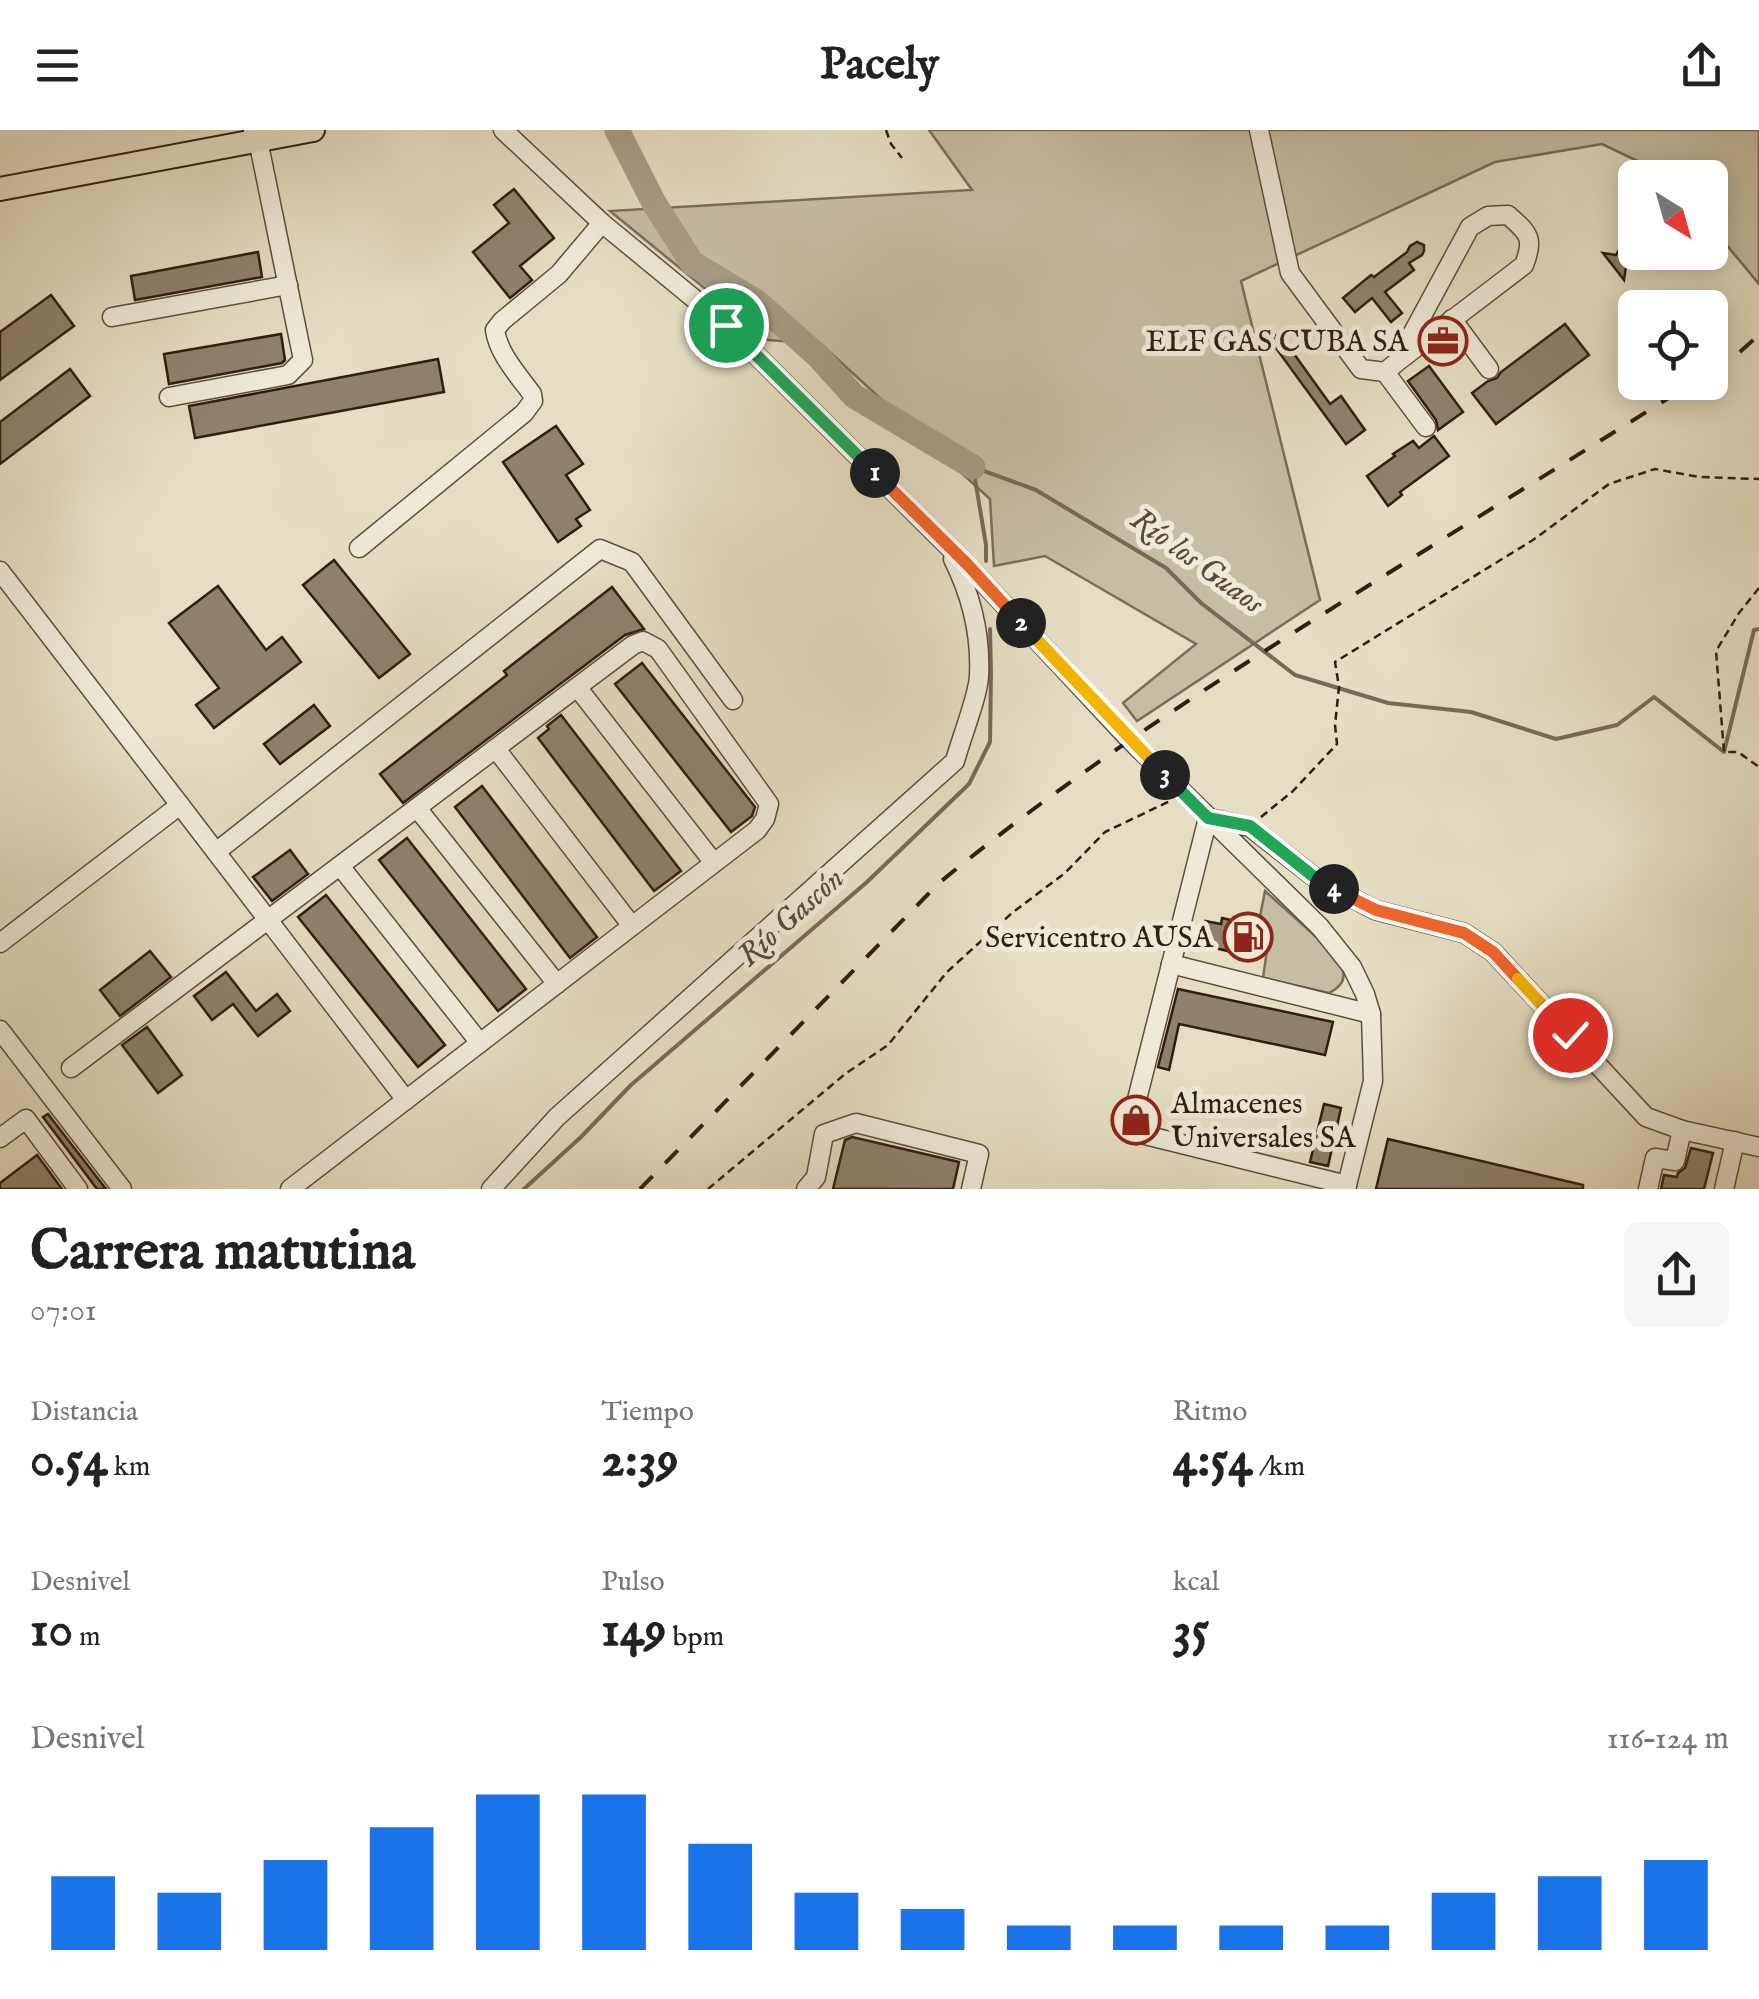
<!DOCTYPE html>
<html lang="es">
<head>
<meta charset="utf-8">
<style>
	body { margin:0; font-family:"IM FELL English",serif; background:#f6f6f6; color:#222; height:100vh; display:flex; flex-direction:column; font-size:38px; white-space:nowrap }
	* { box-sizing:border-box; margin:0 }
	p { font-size:32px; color:#767676 }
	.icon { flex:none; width:55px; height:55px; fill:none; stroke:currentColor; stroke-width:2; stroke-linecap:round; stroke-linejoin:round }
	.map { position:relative; height:1059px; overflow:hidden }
	.side { display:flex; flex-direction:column; background:#fff; flex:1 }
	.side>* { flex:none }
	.needle { width:65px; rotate:143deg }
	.buttons { position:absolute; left:1618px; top:30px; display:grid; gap:20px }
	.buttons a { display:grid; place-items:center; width:110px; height:110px; border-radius:15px; background:#fff; box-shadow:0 5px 25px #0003; font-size:50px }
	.pin { position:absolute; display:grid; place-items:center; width:85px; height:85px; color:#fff; margin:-42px; border:5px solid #fff; border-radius:50%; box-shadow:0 2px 10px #0007 }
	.km { position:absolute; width:50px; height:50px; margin:-25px; border-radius:50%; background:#222; color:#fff; font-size:28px; line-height:50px; text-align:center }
	.round { display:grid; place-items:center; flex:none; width:105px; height:105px; border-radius:15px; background:#f6f6f6 }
	.headline { display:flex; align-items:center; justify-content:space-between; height:170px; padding:0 30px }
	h1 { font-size:55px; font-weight:700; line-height:75px }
	.stats { display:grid; grid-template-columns:repeat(3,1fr); gap:15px; height:170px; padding:10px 30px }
	.stats div { display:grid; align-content:center }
	.stats b { font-size:50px; font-weight:700 }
	.stats small { font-size:28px; font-weight:400 }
	.stats p { font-size:28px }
	.chart { height:280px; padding:20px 30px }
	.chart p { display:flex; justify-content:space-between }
	.chart svg { width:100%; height:180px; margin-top:10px; stroke:#1a73e8; stroke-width:6 }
	header { display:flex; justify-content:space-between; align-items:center; height:130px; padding:0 30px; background:#fff; font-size:45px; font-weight:700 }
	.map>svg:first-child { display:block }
	.green { fill:#c6bea3; stroke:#7a6e58; stroke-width:2.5 }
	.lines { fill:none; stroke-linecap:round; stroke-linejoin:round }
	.stream { stroke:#776b55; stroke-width:4 }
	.river { stroke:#a79d85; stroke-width:25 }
	.building { fill:#8e826c; stroke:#2f1f0e; stroke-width:2.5 }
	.minor-casing { stroke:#5c4f3b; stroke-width:21 }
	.major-casing { stroke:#2f1f0e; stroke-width:26 }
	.path { stroke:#2f1f0e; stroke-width:2.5; stroke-dasharray:8 5; stroke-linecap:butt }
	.minor { stroke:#eeead7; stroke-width:18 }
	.major { stroke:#e5dec2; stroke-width:22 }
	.rail { stroke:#2f1f0e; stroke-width:4; stroke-dasharray:18 18; stroke-linecap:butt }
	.split-1-casing { stroke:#fff; stroke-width:20 }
	.split-2-casing { stroke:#fff; stroke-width:20 }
	.split-3-casing { stroke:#fff; stroke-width:20 }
	.split-4-casing { stroke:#fff; stroke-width:20 }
	.split-5-casing { stroke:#fff; stroke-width:20 }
	.split-6-casing { stroke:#fff; stroke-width:20 }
	.split-1 { stroke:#22a559; stroke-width:12 }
	.split-2 { stroke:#f0652b; stroke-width:12 }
	.split-3 { stroke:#f5b400; stroke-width:12 }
	.split-4 { stroke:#22a559; stroke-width:12 }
	.split-5 { stroke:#f0652b; stroke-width:12 }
	.split-6 { stroke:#f5b400; stroke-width:12 }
	.labels { text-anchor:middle; stroke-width:10; stroke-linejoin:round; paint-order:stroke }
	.poi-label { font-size:30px; fill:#2f1f0e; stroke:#eeead7; text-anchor:end }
	.water-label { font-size:32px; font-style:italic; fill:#594b38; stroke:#eeead7 }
</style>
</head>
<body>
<header><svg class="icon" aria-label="menu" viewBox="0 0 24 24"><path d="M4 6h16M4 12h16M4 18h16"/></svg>Pacely<svg class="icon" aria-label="share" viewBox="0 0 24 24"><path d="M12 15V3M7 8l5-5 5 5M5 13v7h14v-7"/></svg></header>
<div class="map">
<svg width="1759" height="1059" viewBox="0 0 1759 1059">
	<rect width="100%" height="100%" fill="#e5dec2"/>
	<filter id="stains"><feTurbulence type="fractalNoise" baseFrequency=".002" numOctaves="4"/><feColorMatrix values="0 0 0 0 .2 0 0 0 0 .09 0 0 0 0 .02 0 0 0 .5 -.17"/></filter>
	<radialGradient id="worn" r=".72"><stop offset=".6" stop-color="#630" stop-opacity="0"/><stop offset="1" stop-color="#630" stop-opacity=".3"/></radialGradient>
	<g class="green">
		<polygon points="929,0 1759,0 1759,154 1710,95 1710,48 1671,47 1602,14 1495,32 1241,151 1320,470 1137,591 1123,573 1196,514 1045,426 994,436 990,369 821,214 768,210 610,81 972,60"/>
		<path d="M1265,761C1281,776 1336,821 1342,838C1347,850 1339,858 1329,863L1263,848L1268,813L1256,807Z"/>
	</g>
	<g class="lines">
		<g class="stream">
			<polyline points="986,431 986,415 973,337 1036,360 1166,438 1201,473 1295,545 1388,573 1471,582 1556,609 1617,595 1654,567 1724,622 1754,500 1759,499"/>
			<polyline points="524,1059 581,1007 631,955 867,752 969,654 990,612 991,543 990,499"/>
		</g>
		<polyline class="river" points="617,0 654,73 692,133 757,172 818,226 854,266 973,337"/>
	</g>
	<g class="building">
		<polygon points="514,59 554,108 520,136 532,150 510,168 473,122 509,93 494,75"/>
		<polygon points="1417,112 1424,115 1424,121 1422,125 1409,133 1414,140 1385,162 1402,183 1391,192 1372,168 1355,182 1343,168 1371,145 1374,147 1407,122 1410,116"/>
		<polygon points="1621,116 1635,118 1635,136 1626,136 1624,150 1603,123 1616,125"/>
		<polygon points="258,122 262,147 135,170 131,146"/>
		<polygon points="51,165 74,196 0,250 0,202"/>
		<polygon points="1565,194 1589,225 1496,294 1472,263 1488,251 1497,248 1501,242"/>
		<polygon points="1279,203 1330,274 1341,266 1365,300 1346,314 1270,210"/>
		<polygon points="281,204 285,230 282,233 169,254 164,224"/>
		<polygon points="438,229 444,262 195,308 189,276"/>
		<polygon points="1429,236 1463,282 1438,300 1436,290 1408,251"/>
		<polygon points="70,239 90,266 0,334 0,292"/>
		<polygon points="556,296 583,334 566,345 590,380 576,389 581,396 558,412 503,332"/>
		<polygon points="1434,306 1449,326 1400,362 1402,365 1388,376 1367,346 1395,326 1393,324 1413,311 1419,318"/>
		<polygon points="334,430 410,524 379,548 303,455"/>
		<polygon points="218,456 266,520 282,507 301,532 214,598 196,575 219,558 169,493"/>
		<polygon points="612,457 644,499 625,505 403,673 380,644 507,545 504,541"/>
		<polygon points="642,533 755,677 752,686 731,702 615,554"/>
		<polygon points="314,575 330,596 280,634 264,614"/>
		<polygon points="561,585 681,741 654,761 538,608 549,599 547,596"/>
		<polygon points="482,656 597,807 570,828 455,677"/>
		<polygon points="407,708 526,859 498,881 379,730"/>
		<polygon points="290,720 308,744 272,771 253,747"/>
		<polygon points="326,765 445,915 418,937 298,787"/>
		<polygon points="1222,788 1248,794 1240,824 1215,818 1216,814 1200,811 1205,791 1221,794"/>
		<polygon points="150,821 171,847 120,886 100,860"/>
		<polygon points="226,842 256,881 277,864 290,881 258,906 233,874 212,890 194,866"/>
		<polygon points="1178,859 1333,892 1325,925 1179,894 1169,940 1158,937"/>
		<polygon points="147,897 182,945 158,963 122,915"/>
		<polygon points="1324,974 1341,978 1328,1036 1310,1032"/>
		<polygon points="48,984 106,1059 97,1059 43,987"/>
		<polygon points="852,1007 959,1032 953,1059 833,1059 845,1010"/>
		<polygon points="1388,1009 1583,1055 1583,1059 1376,1059"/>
		<polygon points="1691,1018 1713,1023 1704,1059 1661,1059 1664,1045 1677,1047 1678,1043 1685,1038"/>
		<polygon points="37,1025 62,1059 0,1059 0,1053"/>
	</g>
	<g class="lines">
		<g class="minor-casing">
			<g id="minor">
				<polyline points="503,0 602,93 726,195 967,435 1129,609 1320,797 1352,837 1365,864 1371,884 1373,951 1346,1059"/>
				<path d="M1259,0L1290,143L1361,239L1385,242L1397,232L1470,97L1488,86L1508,85C1528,103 1535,107 1524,135L1397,232"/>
				<polyline points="112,187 288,155"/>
				<polyline points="1452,189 1489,239"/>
				<polyline points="1385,242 1426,297"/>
				<polyline points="169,267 288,245 303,230 258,10 253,0"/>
				<path d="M359,418L524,283L533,271L532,264C518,245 498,223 495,200L502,191L559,144L602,93"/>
				<polyline points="0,441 180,675"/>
				<polyline points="577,557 714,733"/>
				<polyline points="496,619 632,796"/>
				<polyline points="417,678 557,854"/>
				<polyline points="1208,688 1250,697 1318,750 1375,780 1464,803 1493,822 1646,987 1682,1000 1759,1017"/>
				<polyline points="1208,688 1129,1001 1347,1055"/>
				<polyline points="216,722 600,419 632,432 733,570"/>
				<polyline points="340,736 480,913"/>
				<polyline points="0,813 180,675 406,970"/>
				<polyline points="1171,834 1371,884"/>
				<polyline points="0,900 122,1059"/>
				<polyline points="71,938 633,515 643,511 658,519 769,674 765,689 757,700 290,1059"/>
				<polyline points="0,1008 26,989 78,1059"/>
				<path d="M491,1059L557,987L955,631C961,608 978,567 979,546C981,506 971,465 953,429"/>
				<polyline points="806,1059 816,1047 824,1004 856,993 979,1024 971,1059"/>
				<polyline points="1648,1059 1655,1028 1675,1031 1682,1000"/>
				<polyline points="1724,1059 1735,1011"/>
			</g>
		</g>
		<g class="major-casing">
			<polyline id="major" points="0,59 313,0"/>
		</g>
		<g class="path">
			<polyline points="886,0 891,14 902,28"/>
			<polyline points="1759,458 1739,483 1716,521 1724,622 1738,622 1759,637"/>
			<polyline points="1261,687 1293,661 1337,614 1335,595 1339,557 1335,532 1533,410 1609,354 1655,339 1699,347 1759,349"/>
			<polyline points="708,1059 845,944 888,915 947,842 1012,783 1065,743 1105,702 1170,671"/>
		</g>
		<use href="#minor" class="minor"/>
		<use href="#major" class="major"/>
		<g class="rail">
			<polyline points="1710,242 1732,229 1759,205"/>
			<path d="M640,1059L939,753C1075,641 1222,547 1371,454C1478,387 1586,320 1694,252"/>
		</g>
	</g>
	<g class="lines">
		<g class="split-1-casing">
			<polyline id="split-1" points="726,195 875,343"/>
		</g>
		<g class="split-2-casing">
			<polyline id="split-2" points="875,343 967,434 1021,493"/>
		</g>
		<g class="split-3-casing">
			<polyline id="split-3" points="1021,493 1165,645"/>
		</g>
		<g class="split-4-casing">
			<polyline id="split-4" points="1165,645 1208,688 1250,696 1318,750 1334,759"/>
		</g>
		<g class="split-5-casing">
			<polyline id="split-5" points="1334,759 1376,780 1464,803 1493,822 1518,849"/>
		</g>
		<g class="split-6-casing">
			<polyline id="split-6" points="1518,849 1570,905"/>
		</g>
		<use href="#split-1" class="split-1"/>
		<use href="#split-2" class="split-2"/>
		<use href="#split-3" class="split-3"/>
		<use href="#split-4" class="split-4"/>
		<use href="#split-5" class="split-5"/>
		<use href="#split-6" class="split-6"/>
	</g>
	<defs>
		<g id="office-ring" transform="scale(2.5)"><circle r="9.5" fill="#eeead7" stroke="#8f2418" stroke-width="1.5"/><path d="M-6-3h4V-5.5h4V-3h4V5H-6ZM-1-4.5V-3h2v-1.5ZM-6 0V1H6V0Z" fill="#8f2418"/></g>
		<g id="fuel-ring" transform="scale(2.5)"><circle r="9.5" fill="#eeead7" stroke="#8f2418" stroke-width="1.5"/><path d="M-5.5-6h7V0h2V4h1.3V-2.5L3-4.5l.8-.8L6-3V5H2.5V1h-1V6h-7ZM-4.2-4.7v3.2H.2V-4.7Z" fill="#8f2418"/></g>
		<g id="shop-ring" transform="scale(2.5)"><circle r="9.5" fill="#eeead7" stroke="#8f2418" stroke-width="1.5"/><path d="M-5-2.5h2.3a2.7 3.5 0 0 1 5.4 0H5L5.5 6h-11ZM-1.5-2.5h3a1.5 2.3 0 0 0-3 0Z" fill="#8f2418"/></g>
	</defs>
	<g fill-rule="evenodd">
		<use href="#office-ring" x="1443" y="211"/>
		<use href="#fuel-ring" x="1248" y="807"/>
		<use href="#shop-ring" x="1136" y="990"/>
	</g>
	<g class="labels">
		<g class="poi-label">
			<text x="1408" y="221">ELF GAS CUBA SA</text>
			<text x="1213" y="817">Servicentro AUSA</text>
			<text x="1171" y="983" text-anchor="start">Almacenes<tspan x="1171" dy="34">Universales SA</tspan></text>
		</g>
		<g class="water-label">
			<text transform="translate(1198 430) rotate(36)" y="11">Río los Guaos</text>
			<text transform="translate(790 786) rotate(-42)" y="11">Río Gascón</text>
		</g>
	</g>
	<rect width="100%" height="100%" filter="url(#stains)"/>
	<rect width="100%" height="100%" fill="url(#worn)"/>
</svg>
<div class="buttons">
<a><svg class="needle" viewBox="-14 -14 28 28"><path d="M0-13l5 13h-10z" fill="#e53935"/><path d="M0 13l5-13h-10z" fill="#767676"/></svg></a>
<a><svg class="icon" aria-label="locate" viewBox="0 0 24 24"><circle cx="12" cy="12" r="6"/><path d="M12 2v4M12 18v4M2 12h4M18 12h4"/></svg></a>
</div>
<div class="pin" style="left:726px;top:195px;background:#1e9e55"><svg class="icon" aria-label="arrive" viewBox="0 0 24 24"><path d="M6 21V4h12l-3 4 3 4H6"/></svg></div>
<div class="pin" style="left:1570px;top:905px;background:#d93025"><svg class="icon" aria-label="check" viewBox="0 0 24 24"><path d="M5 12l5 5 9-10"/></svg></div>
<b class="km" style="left:875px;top:343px">1</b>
<b class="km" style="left:1021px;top:493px">2</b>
<b class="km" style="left:1165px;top:645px">3</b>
<b class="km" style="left:1334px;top:759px">4</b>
</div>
<section class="side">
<div class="headline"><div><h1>Carrera matutina</h1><p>07:01</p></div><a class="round"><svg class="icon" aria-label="share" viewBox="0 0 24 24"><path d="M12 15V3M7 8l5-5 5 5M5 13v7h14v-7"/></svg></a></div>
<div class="stats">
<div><p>Distancia</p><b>0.54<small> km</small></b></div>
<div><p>Tiempo</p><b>2:39</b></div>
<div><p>Ritmo</p><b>4:54<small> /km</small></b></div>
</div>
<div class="stats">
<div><p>Desnivel</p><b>10<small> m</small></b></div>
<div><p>Pulso</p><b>149<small> bpm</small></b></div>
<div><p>kcal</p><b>35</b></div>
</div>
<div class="chart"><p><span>Desnivel</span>116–124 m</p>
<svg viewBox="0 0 160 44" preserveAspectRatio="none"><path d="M5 44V26M15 44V30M25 44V22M35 44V14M45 44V6M55 44V6M65 44V18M75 44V30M85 44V34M95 44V38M105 44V38M115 44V38M125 44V38M135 44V30M145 44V26M155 44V22"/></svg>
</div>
</section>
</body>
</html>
